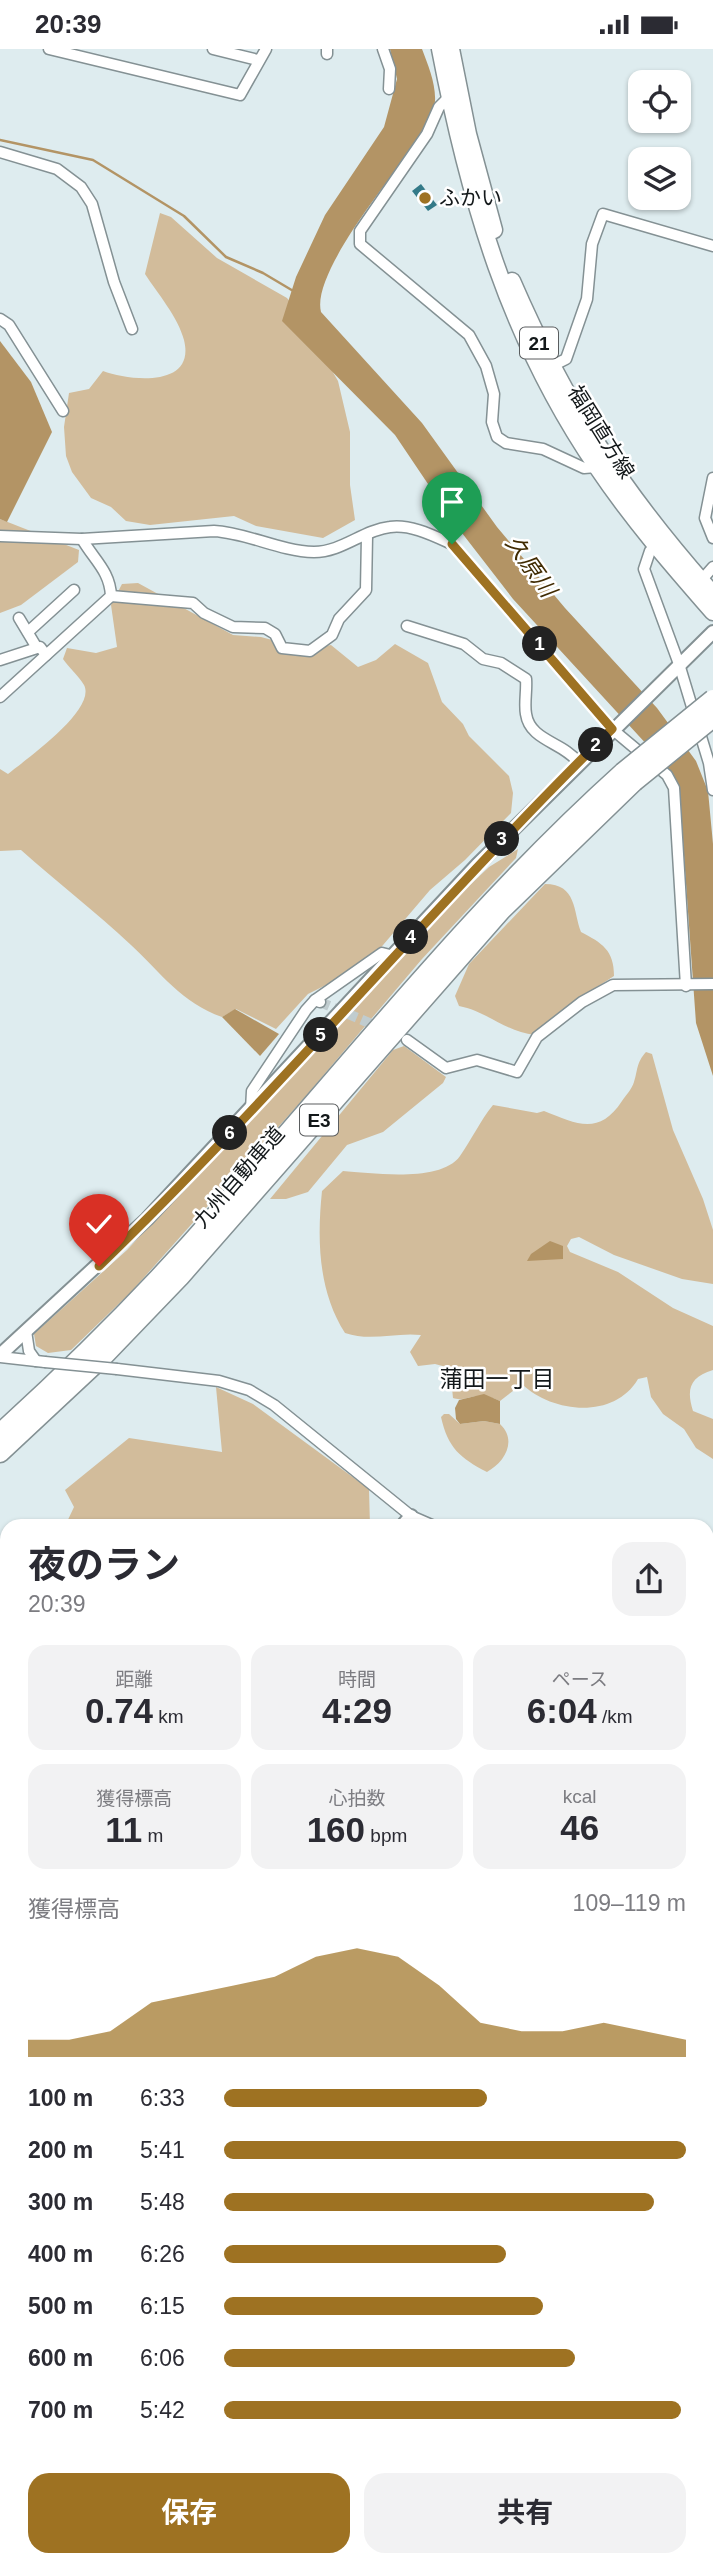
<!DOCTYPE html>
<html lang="ja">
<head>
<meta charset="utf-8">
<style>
	body { margin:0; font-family:Helvetica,"Noto Sans JP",sans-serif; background:#f2f2f3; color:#2b2b33; height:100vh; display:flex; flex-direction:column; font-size:26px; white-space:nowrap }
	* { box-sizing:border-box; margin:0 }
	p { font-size:23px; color:#7c7c81 }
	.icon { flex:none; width:38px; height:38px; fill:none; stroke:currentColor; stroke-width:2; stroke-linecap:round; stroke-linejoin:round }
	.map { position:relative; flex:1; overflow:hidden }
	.details { position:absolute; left:0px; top:1470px; width:714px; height:1048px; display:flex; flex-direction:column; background:#fff; border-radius:21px 21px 0 0; box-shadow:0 2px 5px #0004 }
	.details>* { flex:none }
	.buttons { position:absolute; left:628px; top:21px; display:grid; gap:14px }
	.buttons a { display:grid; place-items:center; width:63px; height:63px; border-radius:14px; background:#fff; box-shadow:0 2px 5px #0004; font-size:35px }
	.pin { position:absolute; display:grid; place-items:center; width:60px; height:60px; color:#fff; margin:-72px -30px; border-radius:50% 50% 50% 0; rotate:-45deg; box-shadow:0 0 7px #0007 }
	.pin .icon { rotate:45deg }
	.km { position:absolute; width:35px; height:35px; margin:-18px; border-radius:50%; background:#222; color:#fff; font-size:19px; line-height:35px; text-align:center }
	.round { display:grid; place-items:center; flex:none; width:74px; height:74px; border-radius:21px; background:#f2f2f3 }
	.headline { display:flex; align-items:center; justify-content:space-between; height:119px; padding:0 28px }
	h1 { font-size:38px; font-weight:700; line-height:52px }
	.stats { display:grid; grid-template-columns:repeat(3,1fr); gap:10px; height:119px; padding:7px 28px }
	.stats div { display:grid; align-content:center; border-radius:18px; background:#f2f2f3; text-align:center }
	.stats b { font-size:35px; font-weight:700 }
	.stats small { font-size:19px; font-weight:400 }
	.stats p { font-size:19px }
	.chart { height:196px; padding:14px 28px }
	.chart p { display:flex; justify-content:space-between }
	.chart svg { width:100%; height:126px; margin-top:7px; fill:#9e7222; opacity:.7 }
	.cta { display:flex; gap:14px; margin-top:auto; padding:14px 28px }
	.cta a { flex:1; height:80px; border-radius:21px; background:#9e7222; color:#fff; font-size:28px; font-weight:700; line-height:80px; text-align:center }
	.cta a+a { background:#f2f2f3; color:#2b2b33 }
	ul { padding:0 28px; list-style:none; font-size:23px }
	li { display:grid; grid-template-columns:112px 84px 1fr; align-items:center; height:52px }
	li i { height:18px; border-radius:9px; background:#9e7222 }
	.status { display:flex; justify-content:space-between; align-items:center; height:49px; padding:0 35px; background:#fff; direction:ltr }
	.status svg { height:19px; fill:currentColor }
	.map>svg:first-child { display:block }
	.green { fill:#d2bc9b }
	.water { fill:#b39465 }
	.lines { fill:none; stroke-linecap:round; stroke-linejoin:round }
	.stream { stroke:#b39465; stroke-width:2.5 }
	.building { fill:#347a88 }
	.minor-tunnel { stroke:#c0cccf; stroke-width:10; stroke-dasharray:10 5; stroke-linecap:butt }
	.minor-casing { stroke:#849194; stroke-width:13 }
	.tertiary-casing { stroke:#849194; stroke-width:16 }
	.secondary-casing { stroke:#849194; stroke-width:18 }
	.primary-casing { stroke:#849194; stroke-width:19 }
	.motorway-casing { stroke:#849194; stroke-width:21 }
	.minor { stroke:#fff; stroke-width:10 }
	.tertiary { stroke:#fff; stroke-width:12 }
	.secondary { stroke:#fff; stroke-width:14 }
	.primary { stroke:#fff; stroke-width:16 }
	.motorway { stroke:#fff; stroke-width:18 }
	.rail { stroke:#717a7d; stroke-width:2.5; stroke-dasharray:3.5 7; stroke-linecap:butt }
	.minor-bridge-casing { stroke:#849194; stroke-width:13; stroke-linecap:butt }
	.motorway-bridge-casing { stroke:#849194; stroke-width:21; stroke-linecap:butt }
	.minor-bridge { stroke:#fff; stroke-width:10 }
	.motorway-bridge { stroke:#fff; stroke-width:18 }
	.route-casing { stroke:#fff; stroke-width:14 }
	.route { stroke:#9e7222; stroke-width:9 }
	.poi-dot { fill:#9e7222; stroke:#fff; stroke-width:2.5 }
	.labels { text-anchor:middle; stroke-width:5; stroke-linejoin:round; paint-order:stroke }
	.shield { fill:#fff; stroke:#5a5d5f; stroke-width:2 }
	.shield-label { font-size:19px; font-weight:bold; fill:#13181a }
	.poi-label { font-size:21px; fill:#13181a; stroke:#fff; text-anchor:start }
	.street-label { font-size:21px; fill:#13181a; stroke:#fff }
	.water-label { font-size:23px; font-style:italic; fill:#402b02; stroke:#fff }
	.neighbourhood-label { font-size:23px; fill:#13181a; stroke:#fff }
</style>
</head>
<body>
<div class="status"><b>20:39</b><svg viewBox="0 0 49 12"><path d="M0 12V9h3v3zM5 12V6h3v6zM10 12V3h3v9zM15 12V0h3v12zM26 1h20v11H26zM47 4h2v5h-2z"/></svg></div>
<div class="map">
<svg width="713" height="2517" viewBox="0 0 713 2517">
	<rect width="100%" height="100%" fill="#deecef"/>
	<g class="green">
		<path d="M160,164L171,168L217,209L287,249L297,262L338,332L350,383V436L355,471L323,489L256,477L234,467L150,476L126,472L111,458L91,449L72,423L66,407L64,378L69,344L89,340L103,322C130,332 196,339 184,291C178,268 158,245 145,225Z"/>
		<polygon points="0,470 79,501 78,513 21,556 0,564"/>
		<path d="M138,534L233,586L261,588L306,600L331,596L358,618L376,611L395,595L428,614L442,653L463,675L469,687L509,727L513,744L511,764L465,811L430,841L366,916L308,945L276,980L236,960L222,968C182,954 161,924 131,896C96,863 57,833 21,801L0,802V720L8,725C25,711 97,661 84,636C79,627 69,619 63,610L67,599L96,604L117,598L111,556L122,535Z"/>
		<polygon points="518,800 516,809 422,910 305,1048 131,1243 71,1301 48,1304 36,1297 34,1285 127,1201 453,852 489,818"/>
		<path d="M545,835C577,835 573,862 581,883C602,894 614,901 614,927L580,949L535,986C506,983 486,962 459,957L455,947L469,915Z"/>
		<polygon points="404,997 446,1028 443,1034 383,1083 347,1096 308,1143 286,1150 270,1150 393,1001"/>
		<path d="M646,1003L652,1005L673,1081L703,1150L713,1181V1235L682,1230L614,1206L579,1188L571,1190L567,1197L570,1203L618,1223L673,1259L713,1277V1321C690,1328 686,1340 693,1362L713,1370V1410L696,1399L684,1380L663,1365L651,1348L647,1328L638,1330C614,1371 552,1364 522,1335L500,1352C474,1340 467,1354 453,1349L450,1319L435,1315L418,1317L410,1303L421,1286C395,1283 371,1293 345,1284C318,1242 317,1190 322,1142L343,1122C372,1124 441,1134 460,1107C472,1090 480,1072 493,1056L537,1064L544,1062C577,1075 599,1087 622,1052C626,1046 632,1040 634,1033C638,1021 636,1014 646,1003Z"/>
		<polygon points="216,1338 253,1355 369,1440 370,1477 65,1477 74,1458 65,1441 129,1389 222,1403"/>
		<path d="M444,1365H449L460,1375L484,1372L500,1375C518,1392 504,1414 487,1423C460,1409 448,1399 441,1368Z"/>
		<polygon points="707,1508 713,1513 713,1979 707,1981"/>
		<polygon points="7,1576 7,2062 0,2055 0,1577"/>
		<polygon points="0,2312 7,2318 7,2405 0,2403"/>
	</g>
	<g class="water">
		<path d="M390,0H422C428,16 436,35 435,52C433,75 414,96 401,114C378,145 312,228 321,263L422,374L497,478L565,559L657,659L696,712L708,742L713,795V1027L696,974L679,737L672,723L513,550L455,475L395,386L282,272L296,228L325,166L384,78L397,30Z"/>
		<polygon points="0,292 31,333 52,383 7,473 0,470"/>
		<polygon points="235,960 279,985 260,1007 222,968"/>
		<polygon points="550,1192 563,1197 563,1210 527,1212 531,1205"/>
		<polygon points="484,1345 500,1352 500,1375 484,1372 460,1375 456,1370 455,1359 459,1351"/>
	</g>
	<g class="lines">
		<polyline class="stream" points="0,91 93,111 184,167 226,208 263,224 295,243"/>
	</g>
	<polygon class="building" points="421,135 437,156 428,162 412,142"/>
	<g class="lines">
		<polyline class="minor-tunnel" points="320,953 381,979"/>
		<g class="minor-casing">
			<g id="minor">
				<polyline points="49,0 240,46 266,0"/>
				<polyline points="213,0 258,11"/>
				<polyline points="327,0 327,5"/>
				<polyline points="383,0 390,20 389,40"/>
				<polyline points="450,47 439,58 427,85 360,182 360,195 469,286 486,317 494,345 492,373 497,388 506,394 543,400 584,419 596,418"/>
				<polyline points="0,103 57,120 81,138 92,155 114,233 132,280"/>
				<polyline points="0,270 9,276 63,362"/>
				<polyline points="550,318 566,310 587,250 592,195 603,165 713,197"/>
				<polyline points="713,429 705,469 713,489"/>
				<path d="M0,487L82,490L214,482C248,484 279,502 314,503C342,503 363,481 390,478C411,475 434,487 452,495L612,680L667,726L674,739L686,937"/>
				<polyline points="656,497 650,502 644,520 679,615 709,714 713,741"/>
				<polyline points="699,534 713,518"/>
				<polyline points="111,547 193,554 204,564 233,578 265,579 275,585 282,599 310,602 332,586 339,570 366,541 367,487"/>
				<polyline points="19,569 37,599"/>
				<path d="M407,577L464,595L483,610L501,614L526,630C527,642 524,654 526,665C530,692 563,693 578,713"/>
				<polyline points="28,583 74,541"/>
				<polyline points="0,611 40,598 46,606"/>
				<path d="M0,648L111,547C110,522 94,511 82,490"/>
				<polyline points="315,951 382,904 394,907"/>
				<polyline points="407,991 446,1019 477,1011 517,1023 537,988 582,953 613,936 713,935"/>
				<polyline points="251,1061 252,1042 306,961 315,951 320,953"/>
				<polyline points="26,1282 29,1302 36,1312"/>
				<polyline points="0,1308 45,1313"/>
				<polyline points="117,1320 219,1332 249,1341 274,1356 411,1467 434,1477"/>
				<polyline points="707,1503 713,1507"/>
				<polyline points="0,2409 7,2410"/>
				<polyline points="0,2468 7,2473"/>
				<polyline points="288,2511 295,2517"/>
				<polyline points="24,2517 28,2511"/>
				<polyline points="136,2517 137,2511"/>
				<polyline points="368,2517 372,2511"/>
			</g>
		</g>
		<g class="tertiary-casing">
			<g id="tertiary">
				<polyline points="0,1306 147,1170 477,816 713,583"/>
				<polyline points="402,1477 411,1467"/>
				<polyline points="0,1570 7,1568"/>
				<polyline points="149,2511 166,2517"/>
				<polyline points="254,2511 261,2517"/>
				<polyline points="98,2517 111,2511"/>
				<polyline points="227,2517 234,2511"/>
			</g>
		</g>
		<g class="secondary-casing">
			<g id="secondary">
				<polyline points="0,2170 7,2179"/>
				<polyline points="412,2511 426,2517"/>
			</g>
		</g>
		<g class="primary-casing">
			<g id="primary">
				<path d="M440,0C469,151 509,289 597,418C632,470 672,516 713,563"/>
				<polyline points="451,0 468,85 494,181"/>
				<path d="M512,232C566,357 623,444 713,545"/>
			</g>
		</g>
		<g class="motorway-casing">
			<g id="motorway">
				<path d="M0,1384C77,1314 151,1240 219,1162C352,1013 474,857 623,723"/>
				<polyline points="0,1404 105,1306 180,1228 501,862 634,733"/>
			</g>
		</g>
		<use href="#minor" class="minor"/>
		<use href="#tertiary" class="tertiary"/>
		<use href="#secondary" class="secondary"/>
		<use href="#primary" class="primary"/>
		<use href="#motorway" class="motorway"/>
		<g class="rail">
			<polyline points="0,2304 7,2309"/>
			<polyline points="264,2511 272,2517"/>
		</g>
		<g class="minor-bridge-casing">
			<polyline id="minor-bridge" points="45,1313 117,1320"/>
		</g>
		<g class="motorway-bridge-casing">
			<g id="motorway-bridge">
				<polyline points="623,723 713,650"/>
				<polyline points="634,733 713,669"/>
			</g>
		</g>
		<use href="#minor-bridge" class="minor-bridge"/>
		<use href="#motorway-bridge" class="motorway-bridge"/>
	</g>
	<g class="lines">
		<g class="route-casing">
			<path id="route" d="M99,1217C277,1045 435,854 612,680L452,495"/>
		</g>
		<use href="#route" class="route"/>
	</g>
	<circle class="poi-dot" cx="425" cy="149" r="7"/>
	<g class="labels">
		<g class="shield">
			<rect x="520" y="278.5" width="38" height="31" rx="5"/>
			<rect x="300" y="1055.5" width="38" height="31" rx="5"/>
		</g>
		<g class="shield-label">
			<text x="539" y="301">21</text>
			<text x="319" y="1078">E3</text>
		</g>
		<g class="poi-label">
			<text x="439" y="156">ふかい</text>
		</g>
		<g class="street-label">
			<text transform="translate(601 383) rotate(58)" y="7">福岡直方線</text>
			<text transform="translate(239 1128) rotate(-49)" y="7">九州自動車道</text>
		</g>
		<g class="water-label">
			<text transform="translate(531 517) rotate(55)" y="8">久原川</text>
		</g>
		<g class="neighbourhood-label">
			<text x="497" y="1338">蒲田一丁目</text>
		</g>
	</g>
</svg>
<div class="buttons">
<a><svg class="icon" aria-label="locate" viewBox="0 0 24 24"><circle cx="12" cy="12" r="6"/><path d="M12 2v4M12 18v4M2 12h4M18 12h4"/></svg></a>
<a><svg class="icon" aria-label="layers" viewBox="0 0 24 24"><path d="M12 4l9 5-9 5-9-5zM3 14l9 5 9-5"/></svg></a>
</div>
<div class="pin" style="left:452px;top:495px;background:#1e9e55"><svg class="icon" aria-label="arrive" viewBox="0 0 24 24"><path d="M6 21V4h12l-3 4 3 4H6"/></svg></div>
<div class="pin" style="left:99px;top:1217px;background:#d93025"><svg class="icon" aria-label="check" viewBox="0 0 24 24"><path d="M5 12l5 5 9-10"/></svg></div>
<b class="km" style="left:540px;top:595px">1</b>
<b class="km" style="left:596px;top:696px">2</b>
<b class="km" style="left:502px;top:790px">3</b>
<b class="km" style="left:411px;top:888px">4</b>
<b class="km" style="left:321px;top:986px">5</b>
<b class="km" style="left:230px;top:1084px">6</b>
<section class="details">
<div class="headline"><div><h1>夜のラン</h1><p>20:39</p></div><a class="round"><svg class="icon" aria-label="share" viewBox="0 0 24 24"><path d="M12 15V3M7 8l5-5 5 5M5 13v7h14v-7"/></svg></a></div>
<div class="stats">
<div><p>距離</p><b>0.74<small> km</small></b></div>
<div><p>時間</p><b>4:29</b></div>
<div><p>ペース</p><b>6:04<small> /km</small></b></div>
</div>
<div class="stats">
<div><p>獲得標高</p><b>11<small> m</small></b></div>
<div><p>心拍数</p><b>160<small> bpm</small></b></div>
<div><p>kcal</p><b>46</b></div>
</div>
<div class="chart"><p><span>獲得標高</span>109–119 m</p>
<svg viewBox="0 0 160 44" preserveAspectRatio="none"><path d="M0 44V38L10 38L20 35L30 25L40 22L50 19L60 16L70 9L80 6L90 9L100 19L110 32L120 35L130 35L140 32L150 35L160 38V44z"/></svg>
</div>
<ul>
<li><b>100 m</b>6:33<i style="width:57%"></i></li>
<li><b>200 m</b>5:41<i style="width:100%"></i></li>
<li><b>300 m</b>5:48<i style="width:93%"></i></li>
<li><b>400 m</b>6:26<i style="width:61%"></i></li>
<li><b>500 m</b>6:15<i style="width:69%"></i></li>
<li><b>600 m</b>6:06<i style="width:76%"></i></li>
<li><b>700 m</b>5:42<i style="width:99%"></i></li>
</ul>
<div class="cta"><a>保存</a><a>共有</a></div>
</section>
</div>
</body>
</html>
